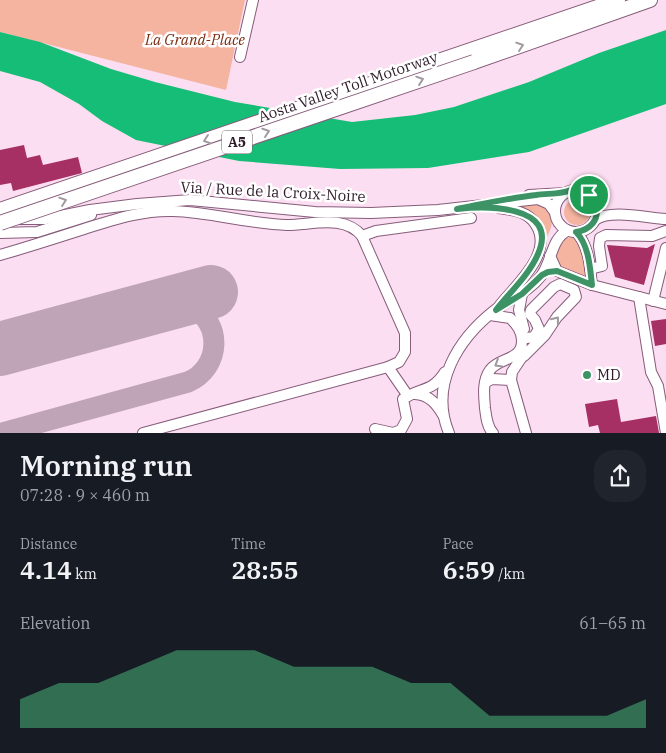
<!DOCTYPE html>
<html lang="en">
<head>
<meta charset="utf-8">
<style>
	body { margin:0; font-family:"IBM Plex Serif",serif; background:#20242c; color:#f1f3f6; height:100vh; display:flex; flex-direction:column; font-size:19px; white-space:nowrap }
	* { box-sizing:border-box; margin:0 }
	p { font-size:16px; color:#9ea1a6 }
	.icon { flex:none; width:28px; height:28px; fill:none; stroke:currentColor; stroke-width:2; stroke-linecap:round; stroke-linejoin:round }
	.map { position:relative; height:433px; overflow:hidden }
	.drawer { display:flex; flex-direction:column; background:#171b24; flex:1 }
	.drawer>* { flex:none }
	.pin { position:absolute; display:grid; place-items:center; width:42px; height:42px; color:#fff; margin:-21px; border:2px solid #fff; border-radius:50%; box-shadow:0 1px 5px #0007 }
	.round { display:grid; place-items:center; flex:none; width:52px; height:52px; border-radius:20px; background:#20242c }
	.head { display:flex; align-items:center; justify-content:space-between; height:85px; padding:0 20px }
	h1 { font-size:28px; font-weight:600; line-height:38px }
	.figures { display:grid; grid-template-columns:repeat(3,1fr); gap:8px; height:85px; padding:5px 20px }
	.figures div { display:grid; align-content:center }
	.figures b { font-size:25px; font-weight:600 }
	.figures small { font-size:14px; font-weight:400 }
	.figures p { font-size:14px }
	.chart { height:140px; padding:10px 20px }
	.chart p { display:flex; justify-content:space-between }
	.chart svg { width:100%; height:90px; margin-top:5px; fill:#3e9366; opacity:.7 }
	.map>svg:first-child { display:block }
	.green { fill:#f4b4a0 }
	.water { fill:#16bd77 }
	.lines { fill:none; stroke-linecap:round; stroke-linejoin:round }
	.taxiway { stroke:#bea4b6; stroke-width:21 }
	.runway { stroke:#bea4b6; stroke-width:54 }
	.building { fill:#a62f64 }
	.minor-casing { stroke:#865c7a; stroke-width:12 }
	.highway-casing { stroke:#865c7a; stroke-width:16 }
	.minor { stroke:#fff; stroke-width:10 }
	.highway { stroke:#fff; stroke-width:14 }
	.highway-bridge-casing { stroke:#865c7a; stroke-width:16; stroke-linecap:butt }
	.highway-bridge { stroke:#fff; stroke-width:14 }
	.oneway { stroke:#a1999f }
	.route-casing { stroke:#fff; stroke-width:10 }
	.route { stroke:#3e9366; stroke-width:6 }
	.poi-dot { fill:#3e9366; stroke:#fff; stroke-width:2 }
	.labels { text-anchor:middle; stroke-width:5; stroke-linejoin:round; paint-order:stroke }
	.shield { fill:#fff; stroke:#6d6069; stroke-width:1 }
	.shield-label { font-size:14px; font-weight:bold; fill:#2e1c29 }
	.park-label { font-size:15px; font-style:italic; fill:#7b2d14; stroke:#fff }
	.street-label { font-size:15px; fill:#2e1c29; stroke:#fff }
	.poi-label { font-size:15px; fill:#2e1c29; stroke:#fff; text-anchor:start }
</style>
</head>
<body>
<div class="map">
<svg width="666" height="433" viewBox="0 0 666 433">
	<rect width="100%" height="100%" fill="#fcdef2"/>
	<g class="green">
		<polygon points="0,0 245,0 226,90 0,32"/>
		<circle cx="577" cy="212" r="13"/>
		<path d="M541,204C558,212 553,226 545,241C546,218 536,215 518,206Z"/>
		<polygon points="573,236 577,237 588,272 585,276 582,276 558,266 554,260 561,240"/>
	</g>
	<polygon class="water" points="666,30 666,104 529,152 428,168 340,169 239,161 136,140 102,121 79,104 40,82 0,71 0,32 40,42 111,69 155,82 235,102 352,122 415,115 454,107 529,82 599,53"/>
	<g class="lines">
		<path class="taxiway" d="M2,433L188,382C221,368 223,322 191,307C181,303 171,304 160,306"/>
		<polyline class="runway" points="0,349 211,292"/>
	</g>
	<g class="building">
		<polygon points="24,145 27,158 40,155 43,165 78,157 82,173 13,191 11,183 0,185 0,150"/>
		<polygon points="655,244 644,285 615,277 607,245 647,248"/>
		<polygon points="666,319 666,344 655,346 651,321"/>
		<polygon points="617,399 621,422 656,416 659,433 600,433 598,425 589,427 585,404"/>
	</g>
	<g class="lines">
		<g class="minor-casing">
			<g id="minor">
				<polyline points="240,57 253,0"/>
				<circle cx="576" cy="211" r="21"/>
				<polyline points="529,195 565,193"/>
				<path d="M499,208C513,210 528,211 536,225C554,253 516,285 500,305"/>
				<polyline points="16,219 45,219 90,210 137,204 190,200 315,212 371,213 438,210 538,199 549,204 554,211"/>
				<path d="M595,220C610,209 647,218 666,219"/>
				<path d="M576,232C589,245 590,268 592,285"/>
				<polyline points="0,233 37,232 91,215"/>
				<polyline points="362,236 376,231 471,218"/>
				<path d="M0,255C28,247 56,238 84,229C113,220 142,210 173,211C211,212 249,224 287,225C312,225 344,214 362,236L405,333V352L399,362L388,367L143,433"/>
				<polyline points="550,256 557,271 592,285 666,304"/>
				<polyline points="590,269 602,266 599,246 600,238 606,235 652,236 666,231"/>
				<polyline points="522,294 519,310 524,329"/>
				<polyline points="639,297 651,372 658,386 666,433"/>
				<polyline points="653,301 666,248"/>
				<path d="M490,315L510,318C517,325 522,331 522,341C522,361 499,357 490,370C482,381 484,396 485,408C486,416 487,427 493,433"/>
				<polyline points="524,356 545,335 557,317 576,297 574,290 560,284 554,287 531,310 530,314 535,320 539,329 534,337 527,338"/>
				<polyline points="388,367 408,396"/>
				<polyline points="511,380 512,372 526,351"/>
				<polyline points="486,382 492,379 511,380 526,433"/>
				<path d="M415,394C429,395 436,403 443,415"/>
				<path d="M375,429L393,433L401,430L407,419L403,399C420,387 432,393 445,372"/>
				<path d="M449,433C429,385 458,339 495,310C511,298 529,292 541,276C552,262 551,239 567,231"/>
			</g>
		</g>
		<g class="highway-casing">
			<g id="highway">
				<polyline points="474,62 650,0"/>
				<polyline points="0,210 618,0"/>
			</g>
		</g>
		<use href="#minor" class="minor"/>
		<use href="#highway" class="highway"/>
		<g class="highway-bridge-casing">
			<polyline id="highway-bridge" points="0,223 474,62"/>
		</g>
		<use href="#highway-bridge" class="highway-bridge"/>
	</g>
	<defs><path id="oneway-chevron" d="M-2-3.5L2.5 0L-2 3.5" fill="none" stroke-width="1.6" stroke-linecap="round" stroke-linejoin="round" transform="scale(1.25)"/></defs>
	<g class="oneway">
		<use href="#oneway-chevron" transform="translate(520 46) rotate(-19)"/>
		<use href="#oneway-chevron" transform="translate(420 80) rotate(-19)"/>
		<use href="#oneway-chevron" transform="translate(266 132) rotate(-19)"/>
		<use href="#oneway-chevron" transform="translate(207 140) rotate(161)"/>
		<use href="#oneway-chevron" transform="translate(63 201) rotate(-19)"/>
		<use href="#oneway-chevron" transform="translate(556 320) rotate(-52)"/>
		<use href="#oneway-chevron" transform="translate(498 364) rotate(149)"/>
	</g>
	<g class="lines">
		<g class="route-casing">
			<path id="route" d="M571,190C602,188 607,228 576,232C589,245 590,268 592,285L557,271L548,272L542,275L522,294L496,310C510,292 529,275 538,254C560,204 485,206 457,209C483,204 509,198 536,195C547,193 560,195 571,190Z"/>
		</g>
		<use href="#route" class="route"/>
	</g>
	<circle class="poi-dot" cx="587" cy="375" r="5"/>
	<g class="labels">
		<rect class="shield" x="222" y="130.5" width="30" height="23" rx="4"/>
		<g class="shield-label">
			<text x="237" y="147">A5</text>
		</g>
		<g class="park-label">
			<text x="195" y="45">La Grand-Place</text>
		</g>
		<g class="street-label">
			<text transform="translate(348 87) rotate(-19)" y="5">Aosta Valley Toll Motorway</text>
			<text transform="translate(273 192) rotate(3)" y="5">Via / Rue de la Croix-Noire</text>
		</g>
		<g class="poi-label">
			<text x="597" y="380">MD</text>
		</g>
	</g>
</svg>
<div class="pin" style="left:589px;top:195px;background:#1e9e55"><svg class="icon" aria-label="arrive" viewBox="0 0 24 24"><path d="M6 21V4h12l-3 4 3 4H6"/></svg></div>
</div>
<section class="drawer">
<div class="head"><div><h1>Morning run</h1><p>07:28 · 9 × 460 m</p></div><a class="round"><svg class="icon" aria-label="share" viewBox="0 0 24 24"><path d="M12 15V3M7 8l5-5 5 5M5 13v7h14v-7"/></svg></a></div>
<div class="figures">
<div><p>Distance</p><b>4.14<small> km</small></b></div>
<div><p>Time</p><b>28:55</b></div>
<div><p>Pace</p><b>6:59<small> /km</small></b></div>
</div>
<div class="chart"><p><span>Elevation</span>61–65 m</p>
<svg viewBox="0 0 160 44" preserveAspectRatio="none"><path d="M0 44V30L10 22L20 22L30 14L40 6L50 6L60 6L70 14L80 14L90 14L100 22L110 22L120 38L130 38L140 38L150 38L160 30V44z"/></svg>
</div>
</section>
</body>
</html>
